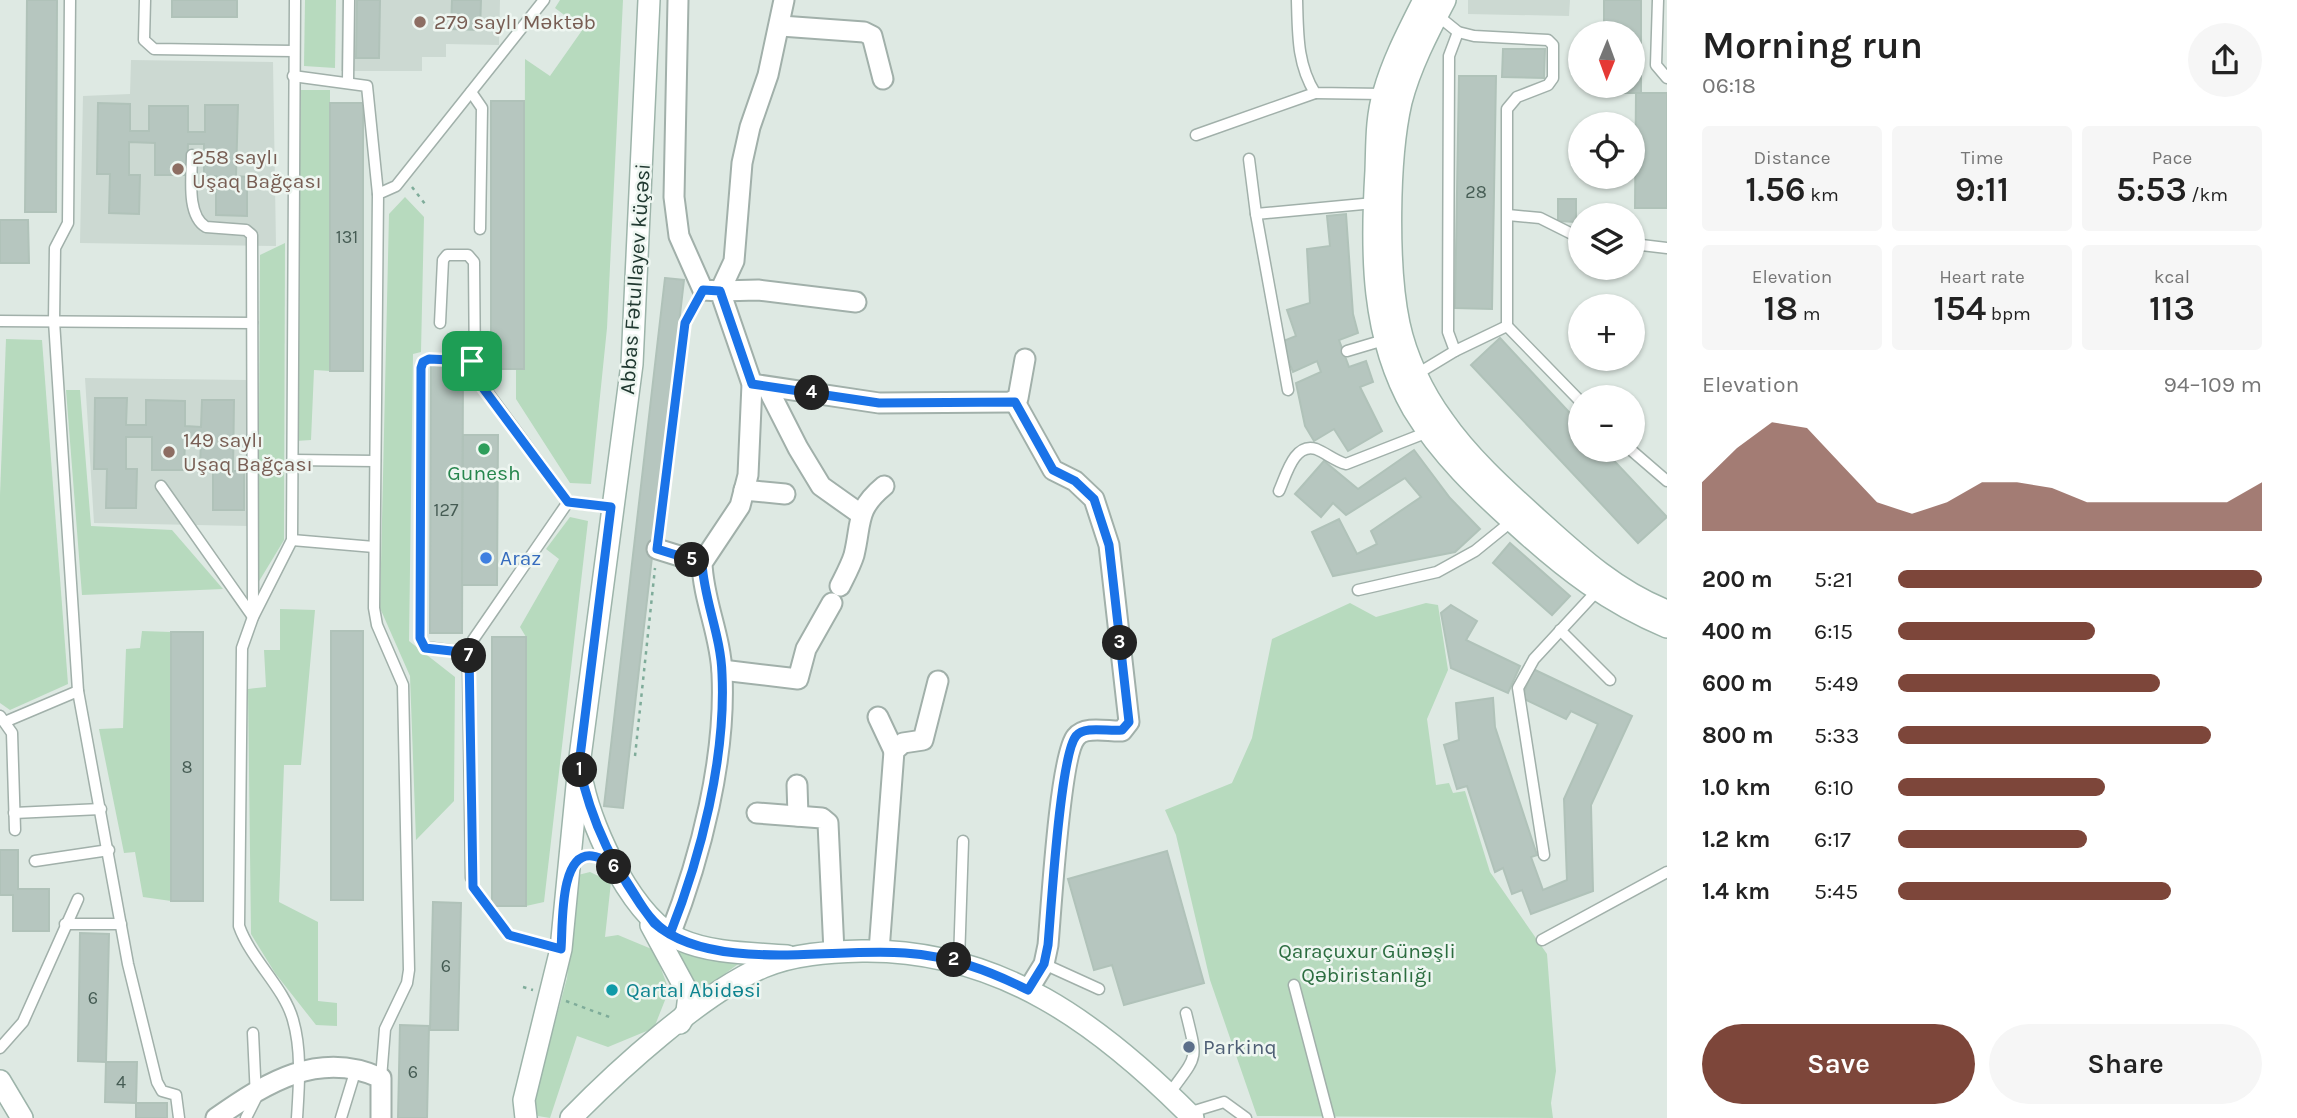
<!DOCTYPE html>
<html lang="en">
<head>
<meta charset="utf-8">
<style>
	body { margin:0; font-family:Karla,sans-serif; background:#f6f6f6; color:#222; height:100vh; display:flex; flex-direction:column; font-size:26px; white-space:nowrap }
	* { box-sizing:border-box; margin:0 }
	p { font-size:23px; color:#767676 }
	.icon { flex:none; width:38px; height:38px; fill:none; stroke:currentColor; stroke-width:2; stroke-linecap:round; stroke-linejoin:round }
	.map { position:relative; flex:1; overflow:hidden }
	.side { display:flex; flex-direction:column; background:#fff; width:630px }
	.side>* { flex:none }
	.needle { width:46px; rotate:181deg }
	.fabs { position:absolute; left:1568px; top:21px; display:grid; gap:14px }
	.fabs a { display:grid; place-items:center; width:77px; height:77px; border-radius:50%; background:#fff; box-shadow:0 2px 5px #0004; font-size:35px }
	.pin { position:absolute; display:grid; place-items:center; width:60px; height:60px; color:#fff; margin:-30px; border-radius:14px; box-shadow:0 4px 10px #0006 }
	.km { position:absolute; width:35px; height:35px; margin:-18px; border-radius:50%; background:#222; color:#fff; font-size:19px; line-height:35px; text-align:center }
	.round { display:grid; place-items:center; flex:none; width:74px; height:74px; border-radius:37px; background:#f6f6f6 }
	.headline { display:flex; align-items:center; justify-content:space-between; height:119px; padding:0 35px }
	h1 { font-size:38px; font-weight:600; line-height:52px }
	.metrics { display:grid; grid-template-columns:repeat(3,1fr); gap:10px; height:119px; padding:7px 35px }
	.metrics div { display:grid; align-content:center; border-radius:7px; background:#f6f6f6; text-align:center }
	.metrics b { font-size:35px; font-weight:600 }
	.metrics small { font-size:19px; font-weight:400 }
	.metrics p { font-size:19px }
	.chart { height:196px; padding:14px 35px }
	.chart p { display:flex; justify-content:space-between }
	.chart svg { width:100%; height:126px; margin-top:7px; fill:#7d463a; opacity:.7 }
	.button { display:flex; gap:14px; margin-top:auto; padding:14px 35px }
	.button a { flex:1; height:80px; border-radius:42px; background:#7d463a; color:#fff; font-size:28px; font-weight:600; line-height:80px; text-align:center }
	.button a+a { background:#f6f6f6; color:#222 }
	ul { padding:0 35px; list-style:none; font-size:23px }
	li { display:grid; grid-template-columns:112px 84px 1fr; align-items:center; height:52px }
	li i { height:18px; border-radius:9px; background:#7d463a }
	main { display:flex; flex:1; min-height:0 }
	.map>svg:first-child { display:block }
	.built { fill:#ccd9d2 }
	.green { fill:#b7dabe }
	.building { fill:#b6c6bf; stroke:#b0c2b9; stroke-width:2 }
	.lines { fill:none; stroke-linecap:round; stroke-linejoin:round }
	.lane-casing { stroke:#a1b0aa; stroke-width:13 }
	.street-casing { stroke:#a1b0aa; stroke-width:23 }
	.secondary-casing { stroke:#9db4aa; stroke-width:24 }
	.path { stroke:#7fac9a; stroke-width:2.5; stroke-dasharray:3.5 5; stroke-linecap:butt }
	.lane { stroke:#fff; stroke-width:10 }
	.street { stroke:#fff; stroke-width:19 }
	.secondary { stroke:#fff; stroke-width:21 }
	.route-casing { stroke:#fff; stroke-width:14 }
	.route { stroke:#1a73e8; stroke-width:9 }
	.education-dot { fill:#8d6e63; stroke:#eef6f1; stroke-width:2.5 }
	.leisure-dot { fill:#2e9e5b; stroke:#eef6f1; stroke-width:2.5 }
	.shop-dot { fill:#3f7fe0; stroke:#eef6f1; stroke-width:2.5 }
	.culture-dot { fill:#0f9aa8; stroke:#eef6f1; stroke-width:2.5 }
	.service-dot { fill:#5c6f8a; stroke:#eef6f1; stroke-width:2.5 }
	.labels { text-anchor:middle; stroke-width:5; stroke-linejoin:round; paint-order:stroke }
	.number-label { font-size:18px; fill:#465c54 }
	.education-label { font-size:21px; fill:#785e54; stroke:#eef6f1; text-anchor:start }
	.street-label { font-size:21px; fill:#203830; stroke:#eef6f1 }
	.leisure-label { font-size:21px; fill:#27864d; stroke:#eef6f1 }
	.shop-label { font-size:21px; fill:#366cbe; stroke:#eef6f1; text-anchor:start }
	.park-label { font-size:21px; fill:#2c6d40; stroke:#eef6f1 }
	.culture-label { font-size:21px; fill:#0d838f; stroke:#eef6f1; text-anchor:start }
	.service-label { font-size:21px; fill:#4e5e75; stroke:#eef6f1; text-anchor:start }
</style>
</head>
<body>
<main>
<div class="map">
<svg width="1667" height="1118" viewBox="0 0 1667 1118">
	<rect width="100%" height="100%" fill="#dee9e3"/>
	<g class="built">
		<polygon points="342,0 500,0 499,45 446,44 446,57 422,57 422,71 341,71"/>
		<polygon points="1468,0 1570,0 1569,16 1468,14"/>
		<polygon points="131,60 273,62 276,246 80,243 83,96 130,94"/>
		<polygon points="85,378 248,380 249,526 94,523"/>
	</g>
	<g class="green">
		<polygon points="305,0 336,0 335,68 304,66"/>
		<polygon points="560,0 623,0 607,328 591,484 570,483 516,399 516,369 524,369 525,59 550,76 583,29 555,8"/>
		<polygon points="301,90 330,90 330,371 314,370 311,440 296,441"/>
		<polygon points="405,197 424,217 421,352 413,354 409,641 455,677 454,801 416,840 410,676 380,608 389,214"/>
		<polygon points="285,243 284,540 258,583 260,255"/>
		<polygon points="6,339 42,340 68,684 10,710 0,703 0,495"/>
		<polygon points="66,390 80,390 91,526 172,530 223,589 82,595"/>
		<polygon points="570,517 588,521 544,902 526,906 526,637 520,627 559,559 546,549"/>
		<polygon points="1350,603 1376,617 1426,603 1438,605 1448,670 1427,719 1436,785 1449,783 1453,793 1465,791 1490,872 1547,954 1556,1071 1551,1103 1553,1118 1257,1116 1210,980 1176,835 1165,810 1232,783 1252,738 1272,639"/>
		<polygon points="280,609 315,610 301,765 284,765 279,902 318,922 318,1001 337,1003 337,1026 316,1025 275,973 251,934 248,689 266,687 264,650 280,650"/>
		<polygon points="142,631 171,632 171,901 143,897 135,852 124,853 99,729 123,728 126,649 140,648"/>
		<polygon points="590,872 611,882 605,937 618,935 654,950 669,990 654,1028 608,1047 577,1036 550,1118 538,1116 533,1104 567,978 578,875"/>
		<polygon points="671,947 717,960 745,959 700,992"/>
	</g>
	<g class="building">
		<polygon points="27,0 57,0 56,212 25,212"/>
		<rect x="172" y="0" width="65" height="17"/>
		<polygon points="357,0 380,0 379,58 356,58"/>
		<polygon points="452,0 481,0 480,30 451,29"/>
		<polygon points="1604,0 1641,0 1641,93 1604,93 1604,86 1633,86 1633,33 1604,33"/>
		<polygon points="1503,49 1545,49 1544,78 1502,77"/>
		<polygon points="1459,76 1496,76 1492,309 1455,308"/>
		<polygon points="1636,93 1667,93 1667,208 1635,208"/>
		<rect x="491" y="101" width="33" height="268"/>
		<polygon points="98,103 130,104 130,131 149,131 149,106 188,106 188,132 205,132 205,105 238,105 236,176 247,177 247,216 216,215 216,176 204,176 204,144 188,144 187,175 155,175 155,143 129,142 129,175 140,175 139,214 109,213 110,174 97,174"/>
		<rect x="330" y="103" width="33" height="268"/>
		<polygon points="1558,199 1576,199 1576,222 1558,221"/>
		<polygon points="1346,214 1353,314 1358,333 1339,340 1349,367 1366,361 1373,382 1360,387 1382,431 1348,451 1334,429 1314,441 1305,426 1296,383 1321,372 1317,361 1293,372 1281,342 1296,336 1287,310 1310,303 1307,249 1330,246 1327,216"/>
		<polygon points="0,220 28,220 29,263 0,263"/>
		<polygon points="665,278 684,280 623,808 604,806"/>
		<polygon points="1500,338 1580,424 1580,450 1604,450 1667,517 1638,543 1471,365"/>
		<polygon points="431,365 463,365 462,633 430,633"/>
		<polygon points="95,398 127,398 126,425 146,425 146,400 185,401 185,426 201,427 202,400 234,400 233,471 244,471 244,510 213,510 213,470 200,470 201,438 185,438 184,470 152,470 152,437 126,437 126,469 137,469 136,508 106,508 107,469 94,469"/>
		<polygon points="463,435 498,435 497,585 462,585"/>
		<polygon points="1414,450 1450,498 1480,529 1455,552 1333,576 1312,532 1339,519 1357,554 1377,544 1371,531 1421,497 1405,478 1346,515 1333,503 1321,517 1295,494 1324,461 1358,489"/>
		<polygon points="1510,543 1570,596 1552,615 1493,563"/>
		<polygon points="1451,605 1477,621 1466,640 1520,666 1508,693 1451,668 1441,613"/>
		<rect x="331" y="631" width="32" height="269"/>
		<rect x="171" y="632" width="32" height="269"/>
		<rect x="492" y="637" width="34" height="269"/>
		<polygon points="1533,669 1632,716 1591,805 1593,891 1531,914 1522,890 1512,894 1503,868 1495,872 1467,786 1457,789 1444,745 1459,740 1456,703 1493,698 1495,727 1537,855 1531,857 1543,890 1567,880 1564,799 1598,724 1571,711 1566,719 1522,698"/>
		<polygon points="0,850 18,850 18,889 49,889 49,931 13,931 13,895 0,895"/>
		<polygon points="1167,851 1204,983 1124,1005 1112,965 1094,970 1068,879"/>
		<polygon points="433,902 461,903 458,1030 430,1030"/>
		<polygon points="80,933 109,934 106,1062 78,1061"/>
		<polygon points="400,1025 429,1026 427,1118 398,1118"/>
		<polygon points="106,1062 137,1062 136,1103 105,1102"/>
		<rect x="136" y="1103" width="31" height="15"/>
	</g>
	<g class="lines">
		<g class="lane-casing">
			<g id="lane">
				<polyline points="70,0 68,223 55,248 54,321 78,691 128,964 157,1082 162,1091 176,1095 179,1118"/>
				<polyline points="145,0 144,40 154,49 294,51"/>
				<path d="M295,0L292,540L253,617L242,648L239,926C251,960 284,987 293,1020C302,1051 299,1086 297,1118"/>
				<path d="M1297,0C1298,34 1297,64 1315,93L1383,94"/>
				<polyline points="1658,0 1656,65 1667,78"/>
				<polyline points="1437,15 1458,32 1474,36 1548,40 1553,45 1553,78 1548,85 1517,97 1507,109 1507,326"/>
				<polyline points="293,76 367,86 378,194"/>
				<polyline points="348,81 349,0"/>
				<polyline points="471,92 482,108 480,229"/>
				<polyline points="1196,135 1315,93"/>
				<path d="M192,155C192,176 186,215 206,227L246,230L252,235L253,613"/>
				<polyline points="1249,159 1256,214"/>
				<polyline points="1508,215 1540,218 1580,238"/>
				<polyline points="1633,244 1667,248"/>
				<polyline points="0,321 252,323"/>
				<polyline points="440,323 443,260 447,255 468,255 474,262 475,375 568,502"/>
				<polyline points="1347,351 1384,340"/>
				<polyline points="1455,351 1448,332 1449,56 1458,32"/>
				<polyline points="1417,374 1455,351 1507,326 1580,401"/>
				<polyline points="1288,390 1256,214 1374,203"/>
				<polyline points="1631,450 1667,481"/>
				<polyline points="293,460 375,461"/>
				<polyline points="161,486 253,617"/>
				<path d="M1279,491C1286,476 1294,442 1316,449C1326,453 1335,461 1346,464L1428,432"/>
				<polyline points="292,540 374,547"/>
				<polyline points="1358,590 1437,572 1475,551 1512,521"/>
				<polyline points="1560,630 1610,680"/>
				<polyline points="469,653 425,647 420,638 421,368 423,362 429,359 473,361"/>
				<polyline points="0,716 12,733 15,830"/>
				<polyline points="7,721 78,691"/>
				<polyline points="14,813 101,809"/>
				<polyline points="1544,855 1518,688 1534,659 1596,592"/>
				<polyline points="35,861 109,850"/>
				<polyline points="471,878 468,664 473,640 568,502 611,507"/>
				<polyline points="65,924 121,924"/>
				<polyline points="1542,940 1667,872"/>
				<polyline points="959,961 963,841"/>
				<polyline points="1044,964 1099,989"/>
				<polyline points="1294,985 1329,1118"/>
				<polyline points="0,1048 23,1022 78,899"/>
				<polyline points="381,1078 385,1029 407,983 409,970 403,685 377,625 374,608 378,194 396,186 544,0"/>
				<path d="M1169,1094C1198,1054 1198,1062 1186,1013"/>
				<polyline points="1188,1113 1224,1102 1246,1118"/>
				<polyline points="246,1118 256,1098 253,1033"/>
				<polyline points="341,1118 356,1069"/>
			</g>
		</g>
		<g class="street-casing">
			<g id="street">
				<polyline points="784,0 768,75 750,127 742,163 734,261 720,291 758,290 856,302"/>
				<polyline points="781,26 864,32 872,36 883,79"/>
				<polyline points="752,384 879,403 1010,402 1018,398 1025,359"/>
				<polyline points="767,387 798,448 821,486 859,513"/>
				<path d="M1015,402L1053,470L1075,481L1094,499L1109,545L1129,722L1122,731C1109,732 1085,725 1076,737C1060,755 1051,912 1048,945L1044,964L1028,990"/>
				<polyline points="744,490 785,494"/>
				<polyline points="657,549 702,563"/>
				<path d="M840,586C845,576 851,565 854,555C862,522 855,510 884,486"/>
				<polyline points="722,670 798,679 806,649 832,603"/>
				<polyline points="878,717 894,751"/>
				<polyline points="797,785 798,816"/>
				<polyline points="757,813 822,818 828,823 834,952"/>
				<path d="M670,935C701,856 726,758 722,674C721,636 703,600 702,563L740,506L748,475L752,384L720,291L703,290L679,236L674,197L678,0"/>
				<polyline points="879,951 894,751 903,743 923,740 938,681"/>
				<path d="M216,1118C266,1083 319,1049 381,1078V1118"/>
			</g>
		</g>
		<g class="secondary-casing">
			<g id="secondary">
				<path d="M1424,0C1409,30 1393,60 1384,92C1376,118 1377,145 1376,171C1371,253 1371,336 1413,409C1441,455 1479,491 1519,527C1565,569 1609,603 1667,627"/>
				<path d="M1445,0C1428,32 1410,67 1401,102C1388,159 1387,267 1399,324C1406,357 1423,393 1443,420C1468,456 1502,487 1534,516C1575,553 1615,591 1667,611"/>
				<path d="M583,785C593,832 634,920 681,940C713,954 753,953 787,956"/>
				<polyline points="651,925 689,995 687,1011 680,1023"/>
				<polyline points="0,1081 22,1118"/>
				<polyline points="526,1118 524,1100 561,949 579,765 632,364 649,0"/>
				<path d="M571,1118C618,1070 701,994 763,967C794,954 828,952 862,951C999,949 1100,1024 1193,1118"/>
			</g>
		</g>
		<g class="path">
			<polyline points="412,187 425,204"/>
			<polyline points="659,534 685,323 694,306"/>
			<polyline points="635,756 655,568"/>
			<polyline points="475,889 509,935 544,946"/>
			<polyline points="523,987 533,990"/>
			<polyline points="566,1001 612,1018"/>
		</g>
		<use href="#lane" class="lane"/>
		<use href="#street" class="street"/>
		<use href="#secondary" class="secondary"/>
	</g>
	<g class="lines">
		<g class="route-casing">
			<path id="route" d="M472,361L480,384L568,502L611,507L579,765C591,824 617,875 654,923C712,974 833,947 905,953C950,956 988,970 1028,990L1044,964L1048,945C1051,912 1060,755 1076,736C1085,725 1109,732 1122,730L1129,722L1109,545L1094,499L1075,481L1053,470L1015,402L879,403L752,384L720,291L703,290L685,323L657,549L702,563C704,600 721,636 722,674C726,758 701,856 670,934C645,920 637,894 620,872C614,864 601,857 592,856C559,852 563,927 561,949L509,935L473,887L469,653L425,648L420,638L421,368L423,362L429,359L472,361"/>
		</g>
		<use href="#route" class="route"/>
	</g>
	<g class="education-dot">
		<circle cx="420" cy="22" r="7"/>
		<circle cx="178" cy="169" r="7"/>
		<circle cx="169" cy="452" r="7"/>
	</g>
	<circle class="leisure-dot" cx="484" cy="449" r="7"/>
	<circle class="shop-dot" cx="486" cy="558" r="7"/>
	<circle class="culture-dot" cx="612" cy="990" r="7"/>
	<circle class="service-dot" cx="1189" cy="1047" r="7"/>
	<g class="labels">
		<g class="number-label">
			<text x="1476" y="198">28</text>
			<text x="347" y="243">131</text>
			<text x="446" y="516">127</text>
			<text x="187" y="773">8</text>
			<text x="446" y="972">6</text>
			<text x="93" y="1004">6</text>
			<text x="413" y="1078">6</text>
			<text x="121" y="1088">4</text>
		</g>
		<g class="education-label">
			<text x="434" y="29">279 saylı Məktəb</text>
			<text x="192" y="164">258 saylı<tspan x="192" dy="24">Uşaq Bağçası</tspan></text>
			<text x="183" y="447">149 saylı<tspan x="183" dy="24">Uşaq Bağçası</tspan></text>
		</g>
		<g class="street-label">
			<text transform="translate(635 279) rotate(-86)" y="7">Abbas Fətullayev küçəsi</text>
		</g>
		<g class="leisure-label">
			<text x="484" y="480">Gunesh</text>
		</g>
		<g class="shop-label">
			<text x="500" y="565">Araz</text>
		</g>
		<g class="park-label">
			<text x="1367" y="958">Qaraçuxur Günəşli<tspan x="1367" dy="24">Qəbiristanlığı</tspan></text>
		</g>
		<g class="culture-label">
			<text x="626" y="997">Qartal Abidəsi</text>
		</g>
		<g class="service-label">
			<text x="1203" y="1054">Parkinq</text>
		</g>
	</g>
</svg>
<div class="fabs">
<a><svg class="needle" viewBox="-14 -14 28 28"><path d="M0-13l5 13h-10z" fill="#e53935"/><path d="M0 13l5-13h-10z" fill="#767676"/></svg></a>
<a><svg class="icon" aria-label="locate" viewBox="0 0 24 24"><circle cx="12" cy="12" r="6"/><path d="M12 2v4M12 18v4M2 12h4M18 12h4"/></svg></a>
<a><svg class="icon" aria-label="layers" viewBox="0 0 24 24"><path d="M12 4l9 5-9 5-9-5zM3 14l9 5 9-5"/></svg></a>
<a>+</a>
<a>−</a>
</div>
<div class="pin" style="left:472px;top:361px;background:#1e9e55"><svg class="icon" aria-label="arrive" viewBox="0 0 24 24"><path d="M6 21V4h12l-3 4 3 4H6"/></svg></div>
<b class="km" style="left:580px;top:770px">1</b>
<b class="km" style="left:954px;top:960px">2</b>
<b class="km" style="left:1120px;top:643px">3</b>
<b class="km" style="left:812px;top:393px">4</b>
<b class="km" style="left:692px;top:560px">5</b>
<b class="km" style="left:614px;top:867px">6</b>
<b class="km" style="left:469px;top:656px">7</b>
</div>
<section class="side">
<div class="headline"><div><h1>Morning run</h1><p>06:18</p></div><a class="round"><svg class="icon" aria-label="share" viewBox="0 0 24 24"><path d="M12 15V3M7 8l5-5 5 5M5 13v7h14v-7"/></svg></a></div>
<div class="metrics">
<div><p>Distance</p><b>1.56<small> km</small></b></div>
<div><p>Time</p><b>9:11</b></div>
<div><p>Pace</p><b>5:53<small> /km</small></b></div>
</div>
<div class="metrics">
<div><p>Elevation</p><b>18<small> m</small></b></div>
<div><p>Heart rate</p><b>154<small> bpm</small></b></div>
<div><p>kcal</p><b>113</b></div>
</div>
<div class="chart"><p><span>Elevation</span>94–109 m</p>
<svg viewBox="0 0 160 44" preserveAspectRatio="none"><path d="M0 44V27L10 15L20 6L30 8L40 21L50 34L60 38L70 34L80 27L90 27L100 29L110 34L120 34L130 34L140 34L150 34L160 27V44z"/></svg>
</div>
<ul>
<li><b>200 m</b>5:21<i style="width:100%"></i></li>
<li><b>400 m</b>6:15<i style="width:54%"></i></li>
<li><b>600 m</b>5:49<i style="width:72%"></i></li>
<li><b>800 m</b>5:33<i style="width:86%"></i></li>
<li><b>1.0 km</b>6:10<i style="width:57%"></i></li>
<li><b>1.2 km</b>6:17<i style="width:52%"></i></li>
<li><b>1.4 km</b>5:45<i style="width:75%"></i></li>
</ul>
<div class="button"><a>Save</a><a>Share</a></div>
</section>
</main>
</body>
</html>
